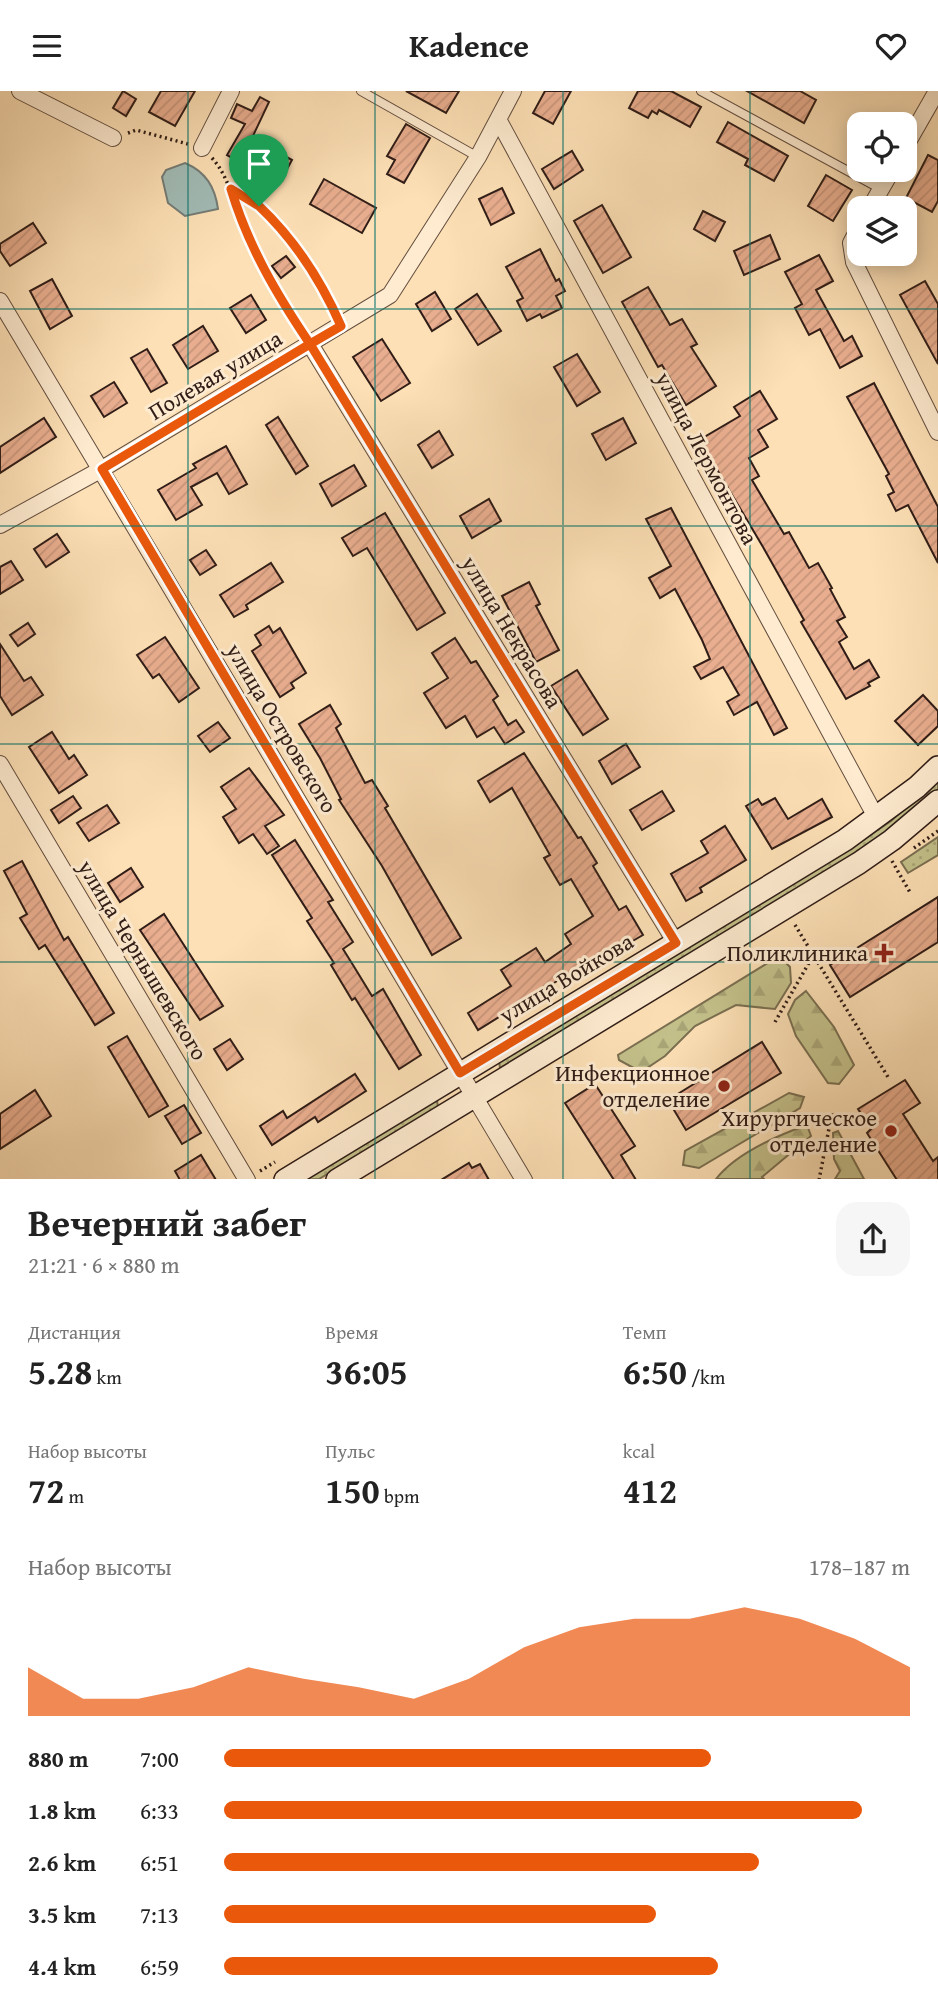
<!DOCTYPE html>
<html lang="ru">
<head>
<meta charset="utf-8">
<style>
	body { margin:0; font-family:"Gentium Book Plus",serif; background:#f6f6f6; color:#222; height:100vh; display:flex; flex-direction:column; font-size:26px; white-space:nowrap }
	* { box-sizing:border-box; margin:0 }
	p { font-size:23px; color:#767676 }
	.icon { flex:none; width:38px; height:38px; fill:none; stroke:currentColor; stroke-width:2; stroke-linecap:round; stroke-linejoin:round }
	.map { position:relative; height:1088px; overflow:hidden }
	.side { display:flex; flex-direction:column; background:#fff; flex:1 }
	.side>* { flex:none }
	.fabs { position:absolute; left:847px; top:21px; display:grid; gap:14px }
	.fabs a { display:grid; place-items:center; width:70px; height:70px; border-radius:14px; background:#fff; box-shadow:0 4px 18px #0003; font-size:35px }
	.pin { position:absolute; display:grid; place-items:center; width:60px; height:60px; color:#fff; margin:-72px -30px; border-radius:50% 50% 50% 0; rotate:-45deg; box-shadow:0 0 7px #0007 }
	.pin .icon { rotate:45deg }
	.round { display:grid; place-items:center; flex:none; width:74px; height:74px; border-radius:21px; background:#f6f6f6 }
	.overview { display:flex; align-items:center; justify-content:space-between; height:119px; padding:0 28px }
	h1 { font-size:38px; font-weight:700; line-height:52px }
	.metrics { display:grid; grid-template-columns:repeat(3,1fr); gap:10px; height:119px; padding:7px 28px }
	.metrics div { display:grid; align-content:center }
	.metrics b { font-size:35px; font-weight:700 }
	.metrics small { font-size:19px; font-weight:400 }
	.metrics p { font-size:19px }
	.chart { height:196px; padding:14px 28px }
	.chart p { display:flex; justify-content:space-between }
	.chart svg { width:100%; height:126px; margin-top:7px; fill:#ea580c; opacity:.7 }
	ul { padding:0 28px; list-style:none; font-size:23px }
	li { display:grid; grid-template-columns:112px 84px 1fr; align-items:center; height:52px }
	li i { height:18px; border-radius:9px; background:#ea580c }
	header { display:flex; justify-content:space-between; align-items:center; height:91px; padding:0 28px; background:#fff; font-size:32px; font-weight:700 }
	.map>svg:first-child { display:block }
	.grass { fill:url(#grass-dots); stroke:#7a6f51; stroke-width:2 }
	.forest { fill:url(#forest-firs); stroke:#7a6f51; stroke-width:2 }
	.water { fill:#a1bbb5; stroke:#747c76; stroke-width:2 }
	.building { fill:url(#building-hatch); stroke:#301d17; stroke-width:2 }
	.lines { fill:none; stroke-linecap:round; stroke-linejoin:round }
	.lane-casing { stroke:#634e3f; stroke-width:10 }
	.street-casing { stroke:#634e3f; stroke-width:18 }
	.secondary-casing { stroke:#301d17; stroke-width:24 }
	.path { stroke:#301d17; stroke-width:3.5; stroke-dasharray:2 3.5; stroke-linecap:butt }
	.lane { stroke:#feebd0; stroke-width:8 }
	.street { stroke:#feebd0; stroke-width:16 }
	.secondary { stroke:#feebd0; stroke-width:21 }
	.route-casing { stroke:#fff; stroke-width:14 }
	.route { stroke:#ea580c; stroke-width:9 }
	.grid { fill:none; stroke:#0f766e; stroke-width:2; stroke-opacity:0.55 }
	.poi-dot { fill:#8f2418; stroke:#feebd0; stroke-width:2.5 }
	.labels { text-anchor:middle; stroke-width:6; stroke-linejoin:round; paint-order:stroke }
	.street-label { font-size:23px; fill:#301d17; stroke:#feebd0 }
	.poi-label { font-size:23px; fill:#301d17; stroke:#feebd0; text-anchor:end }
</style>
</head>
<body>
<header><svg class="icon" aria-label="menu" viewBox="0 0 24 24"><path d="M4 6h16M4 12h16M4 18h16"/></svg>Kadence<svg class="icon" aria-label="heart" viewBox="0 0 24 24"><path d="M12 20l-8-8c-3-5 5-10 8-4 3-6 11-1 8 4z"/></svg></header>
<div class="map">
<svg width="938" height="1089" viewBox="0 0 938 1089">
	<defs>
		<pattern id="grass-dots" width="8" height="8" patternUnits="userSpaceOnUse" patternTransform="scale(1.75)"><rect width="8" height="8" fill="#c4c18b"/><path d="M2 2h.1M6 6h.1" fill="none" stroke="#a9a577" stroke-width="1.8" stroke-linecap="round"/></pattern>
		<pattern id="forest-firs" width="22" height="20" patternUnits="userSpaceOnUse" patternTransform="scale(1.75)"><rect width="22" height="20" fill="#c4c18b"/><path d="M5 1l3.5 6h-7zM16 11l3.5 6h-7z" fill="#a9a577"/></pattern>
		<pattern id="building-hatch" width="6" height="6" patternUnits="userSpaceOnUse" patternTransform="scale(1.75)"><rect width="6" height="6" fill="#e9ae8f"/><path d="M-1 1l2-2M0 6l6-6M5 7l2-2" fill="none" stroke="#c8957b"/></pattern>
	</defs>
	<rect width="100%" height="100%" fill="#fde0b6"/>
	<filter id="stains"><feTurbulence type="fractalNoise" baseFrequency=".00286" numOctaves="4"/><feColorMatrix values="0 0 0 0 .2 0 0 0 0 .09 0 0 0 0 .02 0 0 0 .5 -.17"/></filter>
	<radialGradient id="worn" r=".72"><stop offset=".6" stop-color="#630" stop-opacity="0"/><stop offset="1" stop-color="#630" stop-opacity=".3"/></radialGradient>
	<g class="grass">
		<path d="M938,688V698C912,723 884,744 854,765L500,977L499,970L850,758L891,730Z"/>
		<polygon points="938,746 938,764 908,782 901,771"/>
		<polygon points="437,1009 438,1016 319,1088 301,1089"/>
	</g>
	<g class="forest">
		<polygon points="779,865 790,876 791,892 775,918 736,914 695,935 665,965 641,981 619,969 618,964"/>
		<polygon points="806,900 834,936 854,974 839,993 828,992 796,945 788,923 795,909"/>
		<polygon points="789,1002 804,1006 800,1017 699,1077 683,1074 685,1060"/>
		<path d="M807,1034L811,1045L762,1086L764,1088H716C736,1062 776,1045 807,1034Z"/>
		<polygon points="838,1040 864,1088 835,1088 840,1080 834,1068 833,1042"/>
	</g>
	<path class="water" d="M185,72C206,81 215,96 218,118L185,125L168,112L162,86L166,79Z"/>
	<g class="building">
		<polygon points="123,0 136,8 126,25 113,17"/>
		<polygon points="161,0 195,0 175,35 149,21"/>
		<polygon points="406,0 459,0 446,22"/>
		<polygon points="545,0 571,0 553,33 533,22"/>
		<polygon points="638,0 671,0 701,16 690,36 659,19 657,23 652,20 648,27 629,17"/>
		<polygon points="747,0 800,0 816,9 804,32"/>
		<polygon points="260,6 269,11 252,47 292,69 279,93 227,64 245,33 231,27 237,13 252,20"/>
		<polygon points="728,31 788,65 774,90 745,74 748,68 717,51"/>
		<polygon points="406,33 430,47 404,92 387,83 395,69 387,65"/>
		<polygon points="572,60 583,79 554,98 542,78"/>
		<polygon points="928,64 938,69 938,110 932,121 906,107"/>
		<polygon points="826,84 852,99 833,130 808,115"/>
		<polygon points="324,88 376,117 362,142 310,113"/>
		<polygon points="502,97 514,122 491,134 479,108"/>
		<polygon points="602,114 631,166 603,182 574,130"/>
		<polygon points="703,120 725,131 715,150 694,138"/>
		<polygon points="33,132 46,152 10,175 0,160 0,153"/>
		<polygon points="770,144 780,168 744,184 734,160"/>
		<polygon points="540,158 556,190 559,188 565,200 556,205 562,217 542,227 540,223 527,230 517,210 523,207 506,176"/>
		<polygon points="819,164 833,190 816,199 844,250 852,245 862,265 840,277 820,238 809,244 795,217 802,213 785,181"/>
		<polygon points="286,165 295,176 281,187 272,175"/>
		<polygon points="52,188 72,225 50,238 30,200"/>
		<polygon points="925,190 938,213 938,273 900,204"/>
		<polygon points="648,196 670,234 682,228 697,253 691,256 716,295 686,314 662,274 658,276 622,211"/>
		<polygon points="435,201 451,228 432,240 416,213"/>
		<polygon points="477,203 501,240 478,254 455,218"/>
		<polygon points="251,204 266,229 246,242 230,217"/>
		<polygon points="203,235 218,260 188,278 173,254"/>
		<polygon points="382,248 410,292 381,310 353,266"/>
		<polygon points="147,258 167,292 151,301 131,267"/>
		<polygon points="577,263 600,301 577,315 554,276"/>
		<polygon points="114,291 127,312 104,326 91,305"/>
		<polygon points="874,292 938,416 938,472 908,414 896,420 888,404 894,401 886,385 889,383 847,306"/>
		<polygon points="760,300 777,328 758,339 768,356 749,367 759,385 752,389 784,443 789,441 809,477 818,472 832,497 830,498 845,526 837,530 847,546 839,551 854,578 869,569 879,586 868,592 870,595 846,608 801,531 804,529 763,456 709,365 705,368 696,351 740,325 734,316"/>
		<polygon points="278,326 308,375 296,383 266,334"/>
		<polygon points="44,327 56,346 0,382 0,356"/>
		<polygon points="623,327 636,352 606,369 592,343"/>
		<polygon points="439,340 453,364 432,377 418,354"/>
		<polygon points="226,355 247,393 229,403 217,382 191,396 202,414 176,429 158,399 196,377 193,373"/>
		<polygon points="354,374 366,395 332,415 320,393"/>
		<polygon points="489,408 501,430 472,447 460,425"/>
		<polygon points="671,417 787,637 774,644 757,611 734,624 727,611 739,604 723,576 701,588 694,576 710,568 702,549 675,498 660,507 649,487 671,475 646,428"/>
		<polygon points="385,422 445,522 417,539 367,457 353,465 342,447"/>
		<polygon points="57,443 69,461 46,476 34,458"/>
		<polygon points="206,459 216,474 200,484 190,469"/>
		<polygon points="11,470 23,489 0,503 0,476"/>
		<polygon points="271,472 283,491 246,514 248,518 234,526 220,504"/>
		<polygon points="529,491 540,513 536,515 559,559 536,571 502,505"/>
		<polygon points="28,532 35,543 18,555 10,544"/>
		<polygon points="269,535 273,542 280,537 306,582 291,592 294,597 280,606 252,560 261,554 255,544"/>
		<polygon points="165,546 199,597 179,611 159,583 153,587 137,564"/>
		<polygon points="455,547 471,572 476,570 498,605 493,609 508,634 516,629 524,641 505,653 494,636 477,646 465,625 446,637 424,602 448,587 432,562"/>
		<polygon points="0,553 24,590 31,586 43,604 12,624 0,605"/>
		<polygon points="577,579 608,628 583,644 551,595"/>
		<polygon points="923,604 938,620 938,635 918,654 895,630"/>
		<polygon points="330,614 341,633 336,637 365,692 372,689 388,715 385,717 461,847 432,864 382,775 339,709 341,708 320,667 299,633"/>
		<polygon points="218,631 230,647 210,661 198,645"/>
		<polygon points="52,641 69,668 74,664 87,684 59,702 29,656"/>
		<polygon points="626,653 640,676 612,693 599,670"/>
		<polygon points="524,662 578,747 581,746 597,772 593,775 619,819 626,815 643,844 572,885 570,882 478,939 468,922 511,895 501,879 536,857 545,871 571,853 565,843 593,825 571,788 560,794 544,767 550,764 512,697 490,711 478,690"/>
		<polygon points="249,677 284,724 265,735 279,755 267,763 253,743 239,752 223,726 236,718 221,696"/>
		<polygon points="662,700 674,720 642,739 630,719"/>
		<polygon points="73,705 81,717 59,732 51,719"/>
		<polygon points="775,707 788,728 822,708 832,726 772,758 746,715 758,708 762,714"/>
		<polygon points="107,714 119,732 89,750 77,732"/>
		<polygon points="725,735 746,769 700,797 702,801 686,810 671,783 708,762 701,750"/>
		<polygon points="295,749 333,809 328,811 353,851 343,858 353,874 372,905 383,898 421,964 399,978 355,907 352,909 331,874 334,872 307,830 312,827 272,764"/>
		<polygon points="22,770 64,849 68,846 114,922 95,934 45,854 39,858 20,827 27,823 4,780"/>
		<polygon points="131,777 143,796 120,811 108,792"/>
		<polygon points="938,806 938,851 850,906 830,874"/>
		<polygon points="164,823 223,915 200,929 140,839"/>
		<polygon points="127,945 168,1015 149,1026 108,956"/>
		<polygon points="230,948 243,968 227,979 214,958"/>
		<polygon points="762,951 781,982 686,1039 668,1009"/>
		<polygon points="355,983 366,1000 318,1031 315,1026 272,1054 260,1035 283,1020 287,1027"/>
		<polygon points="905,989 920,1012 903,1023 933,1070 938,1066 938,1089 897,1089 867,1042 871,1038 858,1018"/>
		<polygon points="595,993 635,1055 621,1064 636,1089 614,1089 565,1012"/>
		<polygon points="35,999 51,1025 0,1058 0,1023"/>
		<polygon points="184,1014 201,1042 182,1053 165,1025"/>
		<polygon points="201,1064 216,1089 180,1089 175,1080"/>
		<polygon points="469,1072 472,1077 480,1073 489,1089 441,1089"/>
	</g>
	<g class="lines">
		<g class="lane-casing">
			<g id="lane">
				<polyline points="361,0 478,66"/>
				<polyline points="701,0 881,98"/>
			</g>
		</g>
		<g class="street-casing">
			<g id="street">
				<polyline points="20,0 113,47"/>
				<polyline points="499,30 876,726"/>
				<polyline points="905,56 937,0"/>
				<polyline points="202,57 231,0"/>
				<polyline points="870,117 892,79"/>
				<polyline points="859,137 851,152 854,171 938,341"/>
				<polyline points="0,210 524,1089"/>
				<polyline points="310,253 676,852"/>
				<polyline points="0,434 102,378 390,204 478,66 513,0"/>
				<polyline points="0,673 247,1089"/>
			</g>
		</g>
		<g class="secondary-casing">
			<g id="secondary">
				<polyline points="285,1089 845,749 917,696 938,676"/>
				<polyline points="337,1089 859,772 892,749 938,710"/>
			</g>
		</g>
		<g class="path">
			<polyline points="128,42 136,39 188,53"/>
			<path d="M212,67C229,86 232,108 241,130C258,169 278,204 301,240"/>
			<path d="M233,99C279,126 313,171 334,220"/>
			<polyline points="914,757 938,740"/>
			<polyline points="892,770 911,803"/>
			<polyline points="795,834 888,986"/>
			<polyline points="775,931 814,863"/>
			<polyline points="260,1080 275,1071"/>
			<polyline points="819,1089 832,1022"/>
		</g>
		<use href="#lane" class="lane"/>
		<use href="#street" class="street"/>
		<use href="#secondary" class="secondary"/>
	</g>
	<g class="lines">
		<g class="route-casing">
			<path id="route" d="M259,115C295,149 321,189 341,235L310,253L102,378L460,982L676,852L310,253C277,204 248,155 231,98L259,115"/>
		</g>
		<use href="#route" class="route"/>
	</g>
	<path class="grid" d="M188,0V1089M375,0V1089M563,0V1089M750,0V1089M0,218H938M0,435H938M0,653H938M0,871H938"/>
	<g class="poi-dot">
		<path d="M880.5 851.5h7v7h7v7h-7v7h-7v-7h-7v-7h7z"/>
		<circle cx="724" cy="995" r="7"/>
		<circle cx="891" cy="1040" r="7"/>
	</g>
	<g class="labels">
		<g class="street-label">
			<text transform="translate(215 284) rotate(-31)" y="8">Полевая улица</text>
			<text transform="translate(707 367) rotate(62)" y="8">улица Лермонтова</text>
			<text transform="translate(512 541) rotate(59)" y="8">улица Некрасова</text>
			<text transform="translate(282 637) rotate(59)" y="8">улица Островского</text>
			<text transform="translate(143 869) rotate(59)" y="8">улица Чернышевского</text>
			<text transform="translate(566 887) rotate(-31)" y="8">улица Войкова</text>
		</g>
		<g class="poi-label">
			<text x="868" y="870">Поликлиника</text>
			<text x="710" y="990">Инфекционное<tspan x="710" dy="26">отделение</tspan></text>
			<text x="877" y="1035">Хирургическое<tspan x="877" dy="26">отделение</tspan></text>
		</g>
	</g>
	<rect width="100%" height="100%" filter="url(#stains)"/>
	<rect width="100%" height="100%" fill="url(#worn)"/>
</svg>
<div class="fabs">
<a><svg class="icon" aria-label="locate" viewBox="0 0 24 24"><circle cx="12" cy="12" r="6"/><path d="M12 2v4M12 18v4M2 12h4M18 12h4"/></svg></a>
<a><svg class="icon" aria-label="layers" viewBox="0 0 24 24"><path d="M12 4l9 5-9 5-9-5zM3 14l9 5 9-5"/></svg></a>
</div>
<div class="pin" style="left:259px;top:115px;background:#1e9e55"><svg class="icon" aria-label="arrive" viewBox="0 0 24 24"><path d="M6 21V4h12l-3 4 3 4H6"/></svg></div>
</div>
<section class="side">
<div class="overview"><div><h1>Вечерний забег</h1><p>21:21 · 6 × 880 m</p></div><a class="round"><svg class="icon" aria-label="share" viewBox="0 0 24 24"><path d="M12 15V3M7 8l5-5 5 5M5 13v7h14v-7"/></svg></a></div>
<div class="metrics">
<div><p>Дистанция</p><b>5.28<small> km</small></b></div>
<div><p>Время</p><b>36:05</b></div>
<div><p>Темп</p><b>6:50<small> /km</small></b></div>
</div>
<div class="metrics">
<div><p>Набор высоты</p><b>72<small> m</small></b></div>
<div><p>Пульс</p><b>150<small> bpm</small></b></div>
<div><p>kcal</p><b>412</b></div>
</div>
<div class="chart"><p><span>Набор высоты</span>178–187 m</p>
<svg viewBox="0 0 160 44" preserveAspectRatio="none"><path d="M0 44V27L10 38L20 38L30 34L40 27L50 31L60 34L70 38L80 31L90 20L100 13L110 10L120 10L130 6L140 10L150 17L160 27V44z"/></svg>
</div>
<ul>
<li><b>880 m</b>7:00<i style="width:71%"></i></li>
<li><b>1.8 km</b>6:33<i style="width:93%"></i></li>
<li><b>2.6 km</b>6:51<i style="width:78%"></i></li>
<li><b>3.5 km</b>7:13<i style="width:63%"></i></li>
<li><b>4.4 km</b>6:59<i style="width:72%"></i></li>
</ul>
</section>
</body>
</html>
